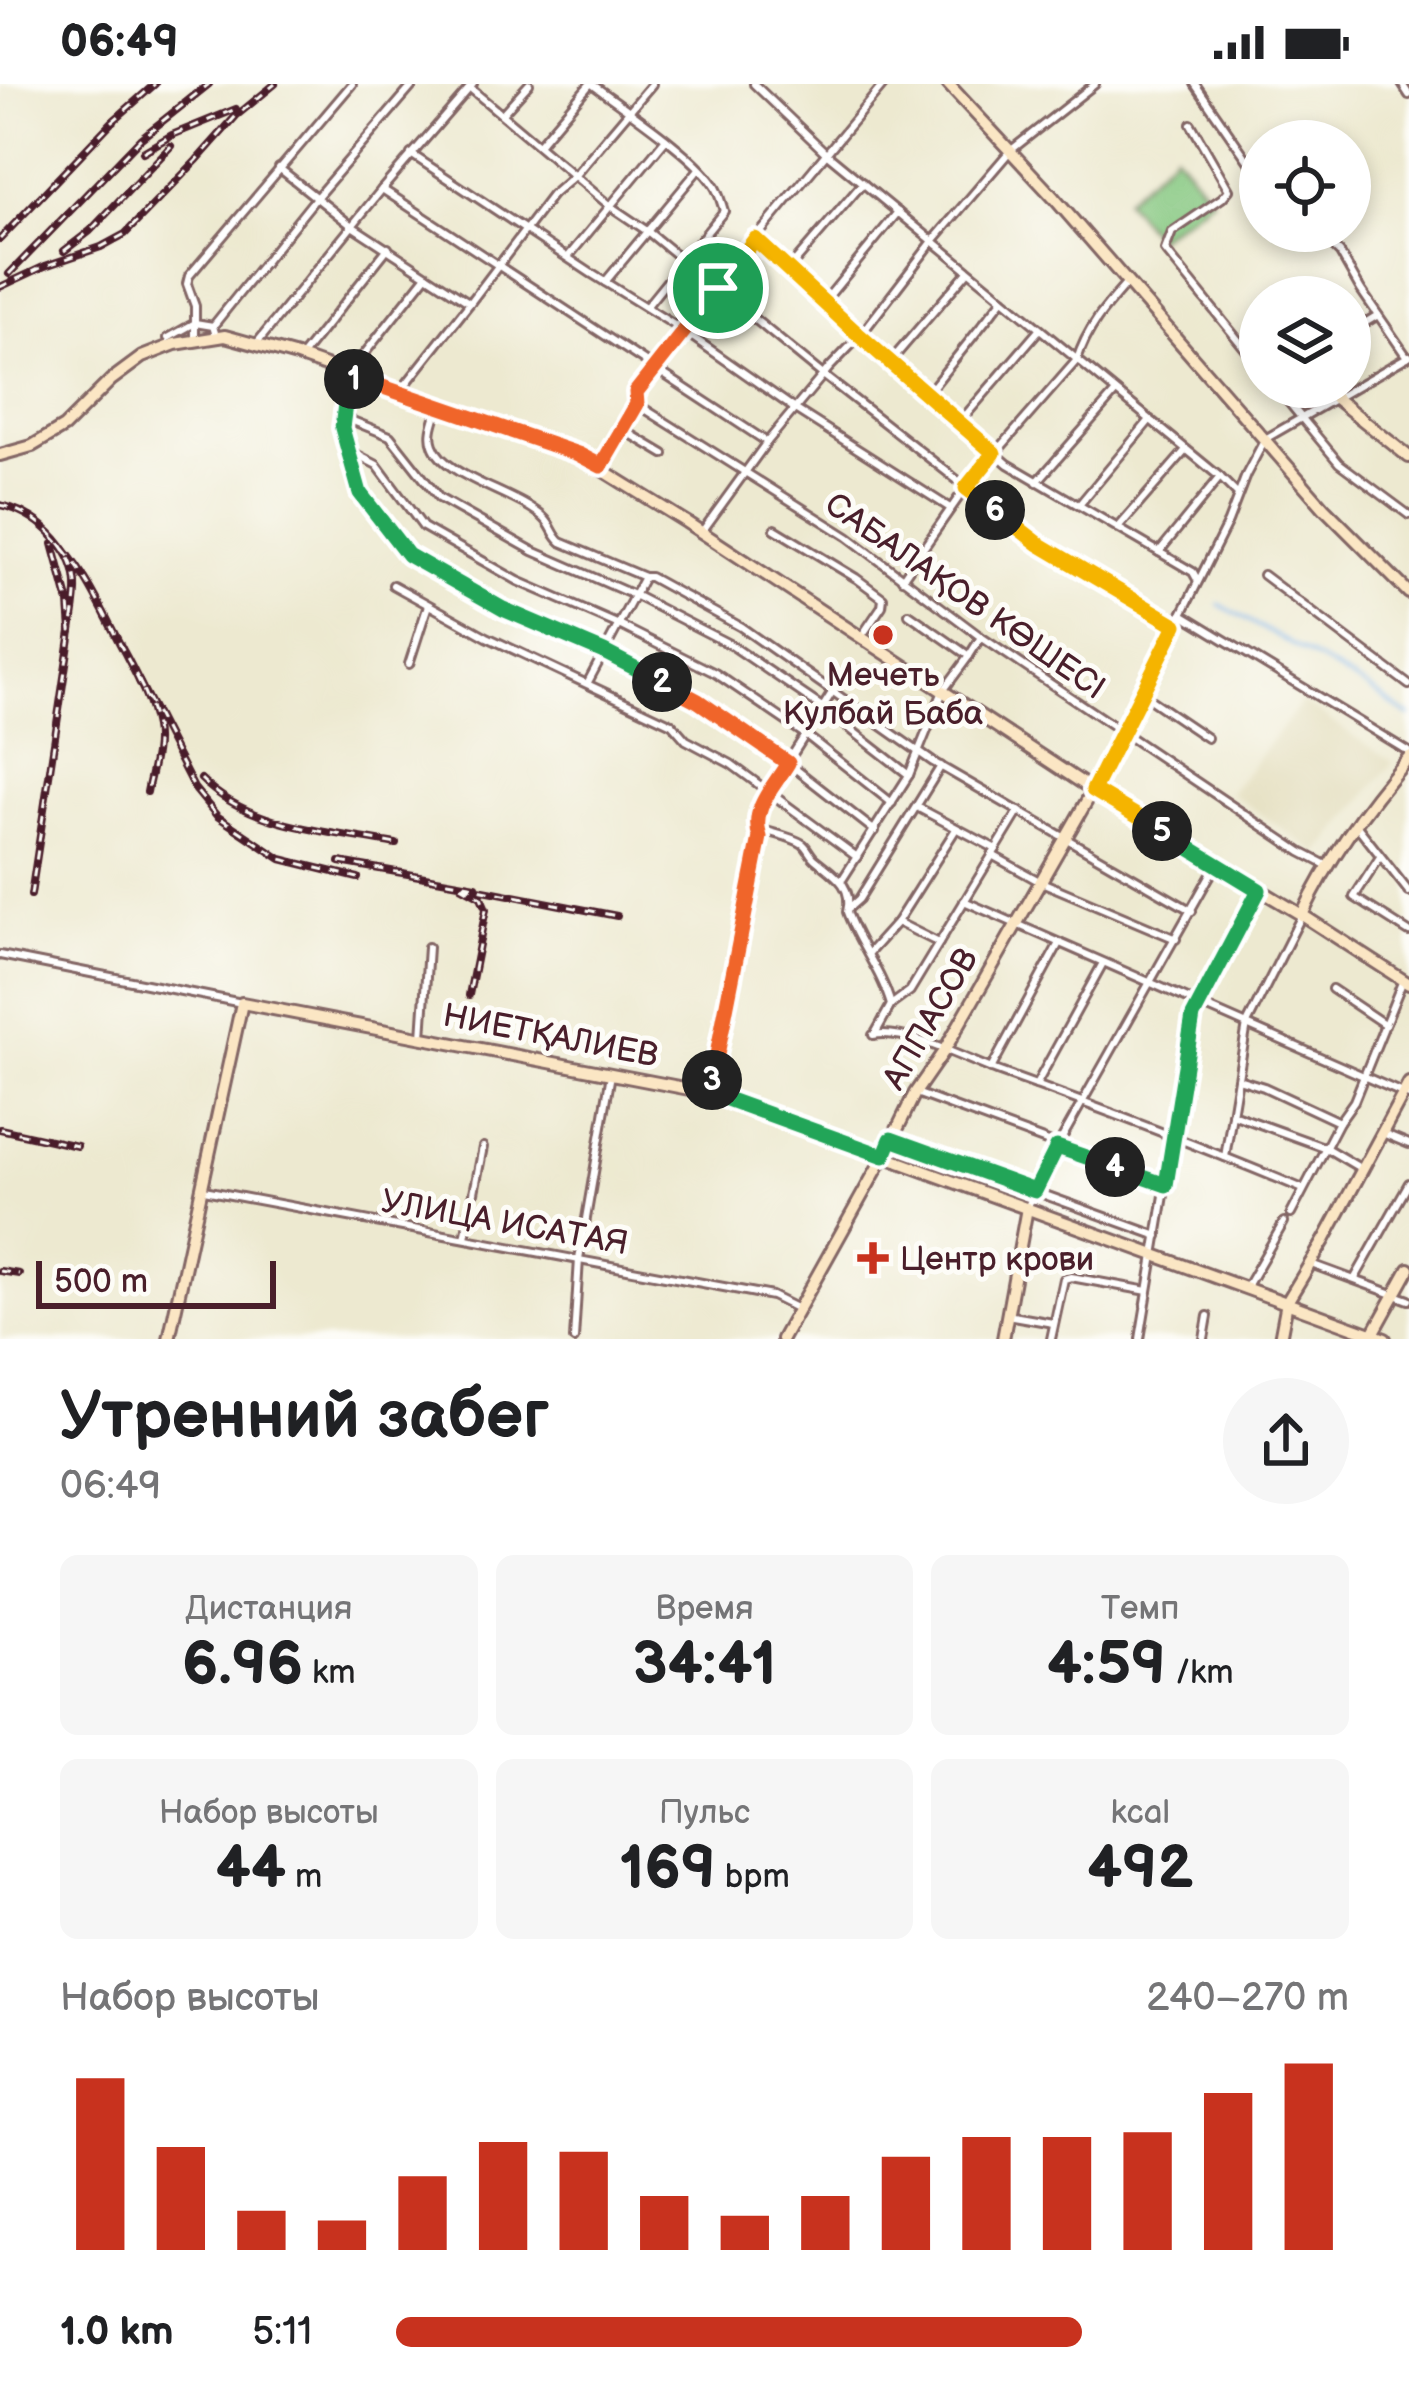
<!DOCTYPE html>
<html lang="ru">
<head>
<meta charset="utf-8">
<style>
	body { margin:0; font-family:"Balsamiq Sans",sans-serif; background:#f6f6f6; color:#202124; height:100vh; display:flex; flex-direction:column; font-size:45px; white-space:nowrap }
	* { box-sizing:border-box; margin:0 }
	p { font-size:39px; color:#757577 }
	.icon { flex:none; width:66px; height:66px; fill:none; stroke:currentColor; stroke-width:2; stroke-linecap:round; stroke-linejoin:round }
	.map { position:relative; height:1255px; overflow:hidden }
	.side { display:flex; flex-direction:column; background:#fff; flex:1 }
	.side>* { flex:none }
	.tools { position:absolute; left:1239px; top:36px; display:grid; gap:24px }
	.tools a { display:grid; place-items:center; width:132px; height:132px; border-radius:50%; background:#fff; box-shadow:0 6px 18px #0003; font-size:60px }
	.scale { position:absolute; left:36px; bottom:30px; width:240px; box-sizing:border-box; padding-left:12px; border:6px solid #4a1f2b; border-top:0; font-size:33px; line-height:42px; white-space:nowrap; color:#4a1f2b; -webkit-text-stroke:9px #fdfcf7; paint-order:stroke }
	.pin { position:absolute; display:grid; place-items:center; width:102px; height:102px; color:#fff; margin:-51px; border:6px solid #fff; border-radius:50%; box-shadow:0 3px 12px #0007 }
	.km { position:absolute; width:60px; height:60px; margin:-30px; border-radius:50%; background:#222; color:#fff; font-size:33px; line-height:60px; text-align:center }
	.round { display:grid; place-items:center; flex:none; width:126px; height:126px; border-radius:63px; background:#f6f6f6 }
	.summary { display:flex; align-items:center; justify-content:space-between; height:204px; padding:0 60px }
	h1 { font-size:66px; font-weight:600; line-height:90px }
	.figures { display:grid; grid-template-columns:repeat(3,1fr); gap:18px; height:204px; padding:12px 60px }
	.figures div { display:grid; align-content:center; border-radius:18px; background:#f6f6f6; text-align:center }
	.figures b { font-size:60px; font-weight:600 }
	.figures small { font-size:33px; font-weight:400 }
	.figures p { font-size:33px }
	.chart { height:336px; padding:24px 60px }
	.chart p { display:flex; justify-content:space-between }
	.chart svg { width:100%; height:216px; margin-top:12px; stroke:#c8321e; stroke-width:6 }
	ul { padding:0 60px; list-style:none; font-size:39px }
	li { display:grid; grid-template-columns:192px 144px 1fr; align-items:center; height:90px }
	li i { height:30px; border-radius:15px; background:#c8321e }
	.status { display:flex; justify-content:space-between; align-items:center; height:84px; padding:0 60px; background:#fff; direction:ltr }
	.status svg { height:33px; fill:currentColor }
	.map>svg:first-child { display:block }
	.built { fill:#e2dcba }
	.green { fill:#86c881; stroke:#687456; stroke-width:3 }
	.lines { fill:none; stroke-linecap:round; stroke-linejoin:round }
	.stream { stroke:#7ab3ea; stroke-width:3 }
	.street-casing { stroke:#836665; stroke-width:12 }
	.secondary-casing { stroke:#836665; stroke-width:16 }
	.street { stroke:#fff; stroke-width:6 }
	.secondary { stroke:#fbe6c4; stroke-width:10 }
	.rail-casing { stroke:#4a1f2b; stroke-width:8 }
	.rail { stroke:#fdfcf7; stroke-width:3; stroke-dasharray:9; stroke-linecap:butt }
	.split-1-casing { stroke:#fff; stroke-width:24 }
	.split-2-casing { stroke:#fff; stroke-width:24 }
	.split-3-casing { stroke:#fff; stroke-width:24 }
	.split-4-casing { stroke:#fff; stroke-width:24 }
	.split-5-casing { stroke:#fff; stroke-width:24 }
	.split-6-casing { stroke:#fff; stroke-width:24 }
	.split-7-casing { stroke:#fff; stroke-width:24 }
	.split-1 { stroke:#f0652b; stroke-width:15 }
	.split-2 { stroke:#22a559; stroke-width:15 }
	.split-3 { stroke:#f0652b; stroke-width:15 }
	.split-4 { stroke:#22a559; stroke-width:15 }
	.split-5 { stroke:#22a559; stroke-width:15 }
	.split-6 { stroke:#f5b400; stroke-width:15 }
	.split-7 { stroke:#f5b400; stroke-width:15 }
	.poi-dot { fill:#c8321e; stroke:#fdfcf7; stroke-width:4.5 }
	.labels { text-anchor:middle; stroke-width:10; stroke-linejoin:round; paint-order:stroke }
	.street-label { font-size:33px; fill:#4a1f2b; stroke:#fdfcf7 }
	.poi-label { font-size:33px; fill:#4a1f2b; stroke:#fdfcf7 }
</style>
</head>
<body>
<div class="status"><b>06:49</b><svg viewBox="0 0 49 12"><path d="M0 12V9h3v3zM5 12V6h3v6zM10 12V3h3v9zM15 12V0h3v12zM26 1h20v11H26zM47 4h2v5h-2z"/></svg></div>
<div class="map">
<svg width="1409" height="1255" viewBox="0 0 1409 1255">
	<rect width="100%" height="100%" fill="#fdfcf7"/>
	<filter id="ink" filterUnits="userSpaceOnUse"><feTurbulence type="fractalNoise" baseFrequency=".00833" numOctaves="2"/><feDisplacementMap in="SourceGraphic" scale="24" xChannelSelector="R" yChannelSelector="G"/><feConvolveMatrix kernelMatrix="1 2 1 2 8 2 1 2 1" color-interpolation-filters="sRGB"/></filter>
	<filter id="wash" filterUnits="userSpaceOnUse"><feTurbulence type="fractalNoise" baseFrequency=".004" numOctaves="4" result="noise"/><feDisplacementMap in="SourceGraphic" scale="48" xChannelSelector="R" yChannelSelector="G"/><feGaussianBlur stdDeviation="2.7" result="paint"/><feColorMatrix in="noise" values="0 0 0 0 0 0 0 0 0 0 0 0 0 0 0 0 0 1.4 0 .05"/><feComposite in="paint" operator="in"/></filter>
	<g filter="url(#wash)">
		<rect width="100%" height="100%" fill="#ede9d0"/>
		<polygon class="built" points="1302,618 1393,678 1319,770 1230,709"/>
		<polygon class="green" points="1175,69 1212,115 1156,154 1125,116"/>
		<g class="lines">
			<polyline class="stream" points="1219,520 1367,603 1409,632"/>
		</g>
	</g>
	<g filter="url(#ink)">
		<g class="lines">
			<g class="street-casing">
				<g id="street">
					<path d="M592,0C624,24 692,69 713,100C719,108 721,118 724,127L646,223"/>
					<polyline points="754,0 826,69 1220,393 1159,468 1008,380 860,252 755,155"/>
					<polyline points="1195,0 1260,94"/>
					<polyline points="1402,0 1409,11"/>
					<polyline points="470,4 610,122 647,147 823,291 1039,460 1077,480 1176,541"/>
					<polyline points="502,30 529,0"/>
					<polyline points="1191,40 1229,106 1222,114 1172,148 1165,166 1260,283"/>
					<polyline points="538,61 590,0"/>
					<polyline points="411,70 592,190 684,247 798,327 950,424"/>
					<polyline points="279,84 352,142 427,191 350,288"/>
					<polyline points="382,105 767,358"/>
					<polyline points="1317,147 1340,169 1361,206 1407,273"/>
					<polyline points="568,173 665,56"/>
					<polyline points="788,186 863,99"/>
					<polyline points="427,191 470,219 552,111 575,91 652,0"/>
					<polyline points="605,198 699,85"/>
					<polyline points="824,218 898,128"/>
					<polyline points="213,242 315,115 414,0"/>
					<polyline points="1350,248 1378,231"/>
					<polyline points="168,254 195,239 213,242 216,252"/>
					<polyline points="195,255 195,222 187,200 189,192 352,0"/>
					<polyline points="257,259 382,105 473,0"/>
					<polyline points="301,273 388,164"/>
					<polyline points="890,278 968,187"/>
					<path d="M354,293C343,323 340,337 350,367L377,381L423,443L518,497L619,541L715,589L806,651L892,719"/>
					<polyline points="1276,303 1339,379 1409,431"/>
					<polyline points="399,309 470,219"/>
					<polyline points="927,310 1003,215"/>
					<polyline points="637,320 848,453 981,553 1301,768 1326,781"/>
					<path d="M438,323C435,335 428,349 433,361C444,394 520,409 545,435C552,442 553,451 561,458L644,493H650L741,543L933,678L1192,827"/>
					<polyline points="343,333 390,352 439,414 533,467 636,512 731,561 822,623 909,691"/>
					<polyline points="959,339 1039,246"/>
					<polyline points="622,345 664,370"/>
					<polyline points="350,367 360,409 408,471 503,525 604,568 697,617 788,679 875,747"/>
					<polyline points="600,383 637,320 636,308 755,155 884,0"/>
					<polyline points="1220,393 1238,411"/>
					<polyline points="1037,398 1116,308"/>
					<polyline points="1079,421 1149,337"/>
					<polyline points="1118,444 1185,367"/>
					<polyline points="775,445 856,494 883,514 882,522 861,553"/>
					<polyline points="701,449 767,358 829,284 860,252 933,157 1010,67 1095,0"/>
					<polyline points="1159,468 1193,488 1198,497"/>
					<polyline points="1263,491 1409,601"/>
					<path d="M902,495L966,403L1077,276C1087,244 1105,224 1127,199"/>
					<polyline points="393,501 487,553 672,640 686,656 731,680 857,773"/>
					<polyline points="909,530 969,572 981,553"/>
					<polyline points="1182,530 1228,438 1246,391 1265,355 1409,272"/>
					<polyline points="409,580 428,521"/>
					<polyline points="588,598 644,493"/>
					<polyline points="1142,610 1207,654"/>
					<polyline points="1093,706 1182,530 1409,668"/>
					<polyline points="917,723 996,765"/>
					<polyline points="1357,742 1409,808"/>
					<path d="M757,744C770,749 791,752 803,760C808,764 810,771 815,775C833,790 854,801 847,828C859,861 881,886 891,921"/>
					<polyline points="992,771 1039,797 1176,855"/>
					<polyline points="1380,773 1354,813 1409,848"/>
					<polyline points="842,796 909,691 943,607 969,572"/>
					<polyline points="964,817 1409,1012"/>
					<polyline points="850,823 859,815 941,682"/>
					<polyline points="897,838 939,859"/>
					<polyline points="869,869 897,838 956,745"/>
					<polyline points="0,871 242,919"/>
					<polyline points="1332,905 1384,940"/>
					<polyline points="876,948 891,921 910,907 1019,727"/>
					<path d="M873,951C907,944 964,975 997,987C1100,1024 1202,1063 1303,1105"/>
					<polyline points="422,953 428,863"/>
					<polyline points="991,985 1058,861"/>
					<polyline points="1238,995 1264,1003 1339,1038"/>
					<polyline points="1036,1001 1103,879"/>
					<polyline points="710,1009 760,753 757,744 757,727 845,588"/>
					<polyline points="916,1009 1165,1101"/>
					<polyline points="1232,1030 1326,1064 1360,1084"/>
					<polyline points="1385,1050 1409,1060"/>
					<polyline points="891,1055 1158,1152"/>
					<polyline points="1225,1073 1247,940 1301,833"/>
					<polyline points="204,1106 772,1212 796,1224"/>
					<polyline points="1027,1124 1057,1063 1216,781"/>
					<polyline points="1291,1130 1339,1038 1354,1017 1403,896"/>
					<polyline points="465,1154 483,1063"/>
					<polyline points="1311,1180 1409,1216"/>
					<polyline points="1355,1194 1409,1099"/>
					<polyline points="1246,1204 1284,1138"/>
					<polyline points="1007,1231 1053,1239"/>
					<polyline points="574,1255 579,1175 611,990"/>
					<polyline points="1051,1255 1064,1195 1071,1193 1148,1207"/>
					<polyline points="1140,1255 1194,932 1259,805"/>
					<polyline points="1204,1255 1208,1232"/>
				</g>
			</g>
			<g class="secondary-casing">
				<g id="secondary">
					<polyline points="948,0 1054,114 1324,424 1409,509"/>
					<polyline points="1335,314 1409,373"/>
					<polyline points="0,371 32,362 64,343 111,296 142,273 175,260 225,252 297,272 578,371 686,438 1093,706 1302,831 1409,900"/>
					<path d="M1302,831C1330,772 1366,722 1409,673"/>
					<polyline points="1373,1250 1409,1185"/>
					<polyline points="169,1255 242,919 710,1009 1385,1255"/>
					<polyline points="782,1255 884,1072 915,1009 944,967 1093,706"/>
					<polyline points="1003,1255 1027,1124"/>
					<polyline points="1280,1255 1287,1218 1325,1155 1409,999"/>
				</g>
			</g>
			<use href="#street" class="street"/>
			<use href="#secondary" class="secondary"/>
			<g class="rail-casing">
				<g id="rail">
					<polyline points="143,68 172,51 236,25"/>
					<polyline points="0,155 112,38 155,0"/>
					<polyline points="64,167 90,147 171,62"/>
					<polyline points="9,190 140,55 209,0"/>
					<polyline points="0,203 45,182 101,163 125,150 196,77 236,32 275,0"/>
					<path d="M0,421C35,428 73,461 76,499C77,515 73,532 71,547L69,519L53,460"/>
					<path d="M52,452C84,484 101,524 122,564C135,589 150,615 155,643C159,664 151,687 147,708"/>
					<polyline points="139,597 194,704 217,732 281,775 358,794"/>
					<path d="M201,695C251,745 330,747 396,760"/>
					<polyline points="340,778 476,802"/>
					<polyline points="461,802 481,813 486,825 469,911"/>
					<polyline points="463,802 617,832"/>
					<polyline points="31,811 71,547"/>
					<polyline points="0,1045 77,1062"/>
					<polyline points="0,1187 19,1190"/>
				</g>
			</g>
			<use href="#rail" class="rail"/>
		</g>
	</g>
	<g class="lines" filter="url(#ink)">
		<g class="split-1-casing">
			<polyline id="split-1" points="354,295 354,293 578,370 601,382 637,320 636,308 718,204"/>
		</g>
		<g class="split-2-casing">
			<polyline id="split-2" points="354,295 345,320 342,344 360,409 408,471 503,525 604,568 662,598"/>
		</g>
		<g class="split-3-casing">
			<path id="split-3" d="M662,598L698,617L788,679C774,703 750,725 760,753L712,996"/>
		</g>
		<g class="split-4-casing">
			<polyline id="split-4" points="712,996 710,1009 884,1072 891,1055 1035,1107 1057,1063 1115,1083"/>
		</g>
		<g class="split-5-casing">
			<polyline id="split-5" points="1115,1083 1166,1101 1193,932 1259,806 1162,747"/>
		</g>
		<g class="split-6-casing">
			<polyline id="split-6" points="995,426 1039,460 1176,541 1093,706 1162,747"/>
		</g>
		<g class="split-7-casing">
			<polyline id="split-7" points="718,204 755,155 860,252 994,369 966,404 995,426"/>
		</g>
		<use href="#split-1" class="split-1"/>
		<use href="#split-2" class="split-2"/>
		<use href="#split-3" class="split-3"/>
		<use href="#split-4" class="split-4"/>
		<use href="#split-5" class="split-5"/>
		<use href="#split-6" class="split-6"/>
		<use href="#split-7" class="split-7"/>
	</g>
	<g class="poi-dot">
		<circle cx="883" cy="551" r="12"/>
		<path d="M867 1156h12v12h12v12h-12v12h-12v-12h-12v-12h12z"/>
	</g>
	<g class="labels">
		<g class="street-label">
			<text transform="translate(966 511) rotate(35)" y="12">САБАЛАҚОВ КӨШЕСІ</text>
			<text transform="translate(929 934) rotate(-60)" y="12">АППАСОВ</text>
			<text transform="translate(551 950) rotate(11)" y="12">НИЕТҚАЛИЕВ</text>
			<text transform="translate(505 1137) rotate(10)" y="12">УЛИЦА ИСАТАЯ</text>
		</g>
		<g class="poi-label">
			<text x="883" y="602">Мечеть<tspan x="883" dy="38">Кулбай Баба</tspan></text>
			<text x="900" y="1186" text-anchor="start">Центр крови</text>
		</g>
	</g>
</svg>
<div class="tools">
<a><svg class="icon" aria-label="locate" viewBox="0 0 24 24"><circle cx="12" cy="12" r="6"/><path d="M12 2v4M12 18v4M2 12h4M18 12h4"/></svg></a>
<a><svg class="icon" aria-label="layers" viewBox="0 0 24 24"><path d="M12 4l9 5-9 5-9-5zM3 14l9 5 9-5"/></svg></a>
</div>
<div class="scale">500 m</div>
<div class="pin" style="left:718px;top:204px;background:#1e9e55"><svg class="icon" aria-label="arrive" viewBox="0 0 24 24"><path d="M6 21V4h12l-3 4 3 4H6"/></svg></div>
<b class="km" style="left:354px;top:295px">1</b>
<b class="km" style="left:662px;top:598px">2</b>
<b class="km" style="left:712px;top:996px">3</b>
<b class="km" style="left:1115px;top:1083px">4</b>
<b class="km" style="left:1162px;top:747px">5</b>
<b class="km" style="left:995px;top:426px">6</b>
</div>
<section class="side">
<div class="summary"><div><h1>Утренний забег</h1><p>06:49</p></div><a class="round"><svg class="icon" aria-label="share" viewBox="0 0 24 24"><path d="M12 15V3M7 8l5-5 5 5M5 13v7h14v-7"/></svg></a></div>
<div class="figures">
<div><p>Дистанция</p><b>6.96<small> km</small></b></div>
<div><p>Время</p><b>34:41</b></div>
<div><p>Темп</p><b>4:59<small> /km</small></b></div>
</div>
<div class="figures">
<div><p>Набор высоты</p><b>44<small> m</small></b></div>
<div><p>Пульс</p><b>169<small> bpm</small></b></div>
<div><p>kcal</p><b>492</b></div>
</div>
<div class="chart"><p><span>Набор высоты</span>240–270 m</p>
<svg viewBox="0 0 160 44" preserveAspectRatio="none"><path d="M5 44V9M15 44V23M25 44V36M35 44V38M45 44V29M55 44V22M65 44V24M75 44V33M85 44V37M95 44V33M105 44V25M115 44V21M125 44V21M135 44V20M145 44V12M155 44V6"/></svg>
</div>
<ul>
<li><b>1.0 km</b>5:11<i style="width:72%"></i></li>
</ul>
</section>
</body>
</html>
